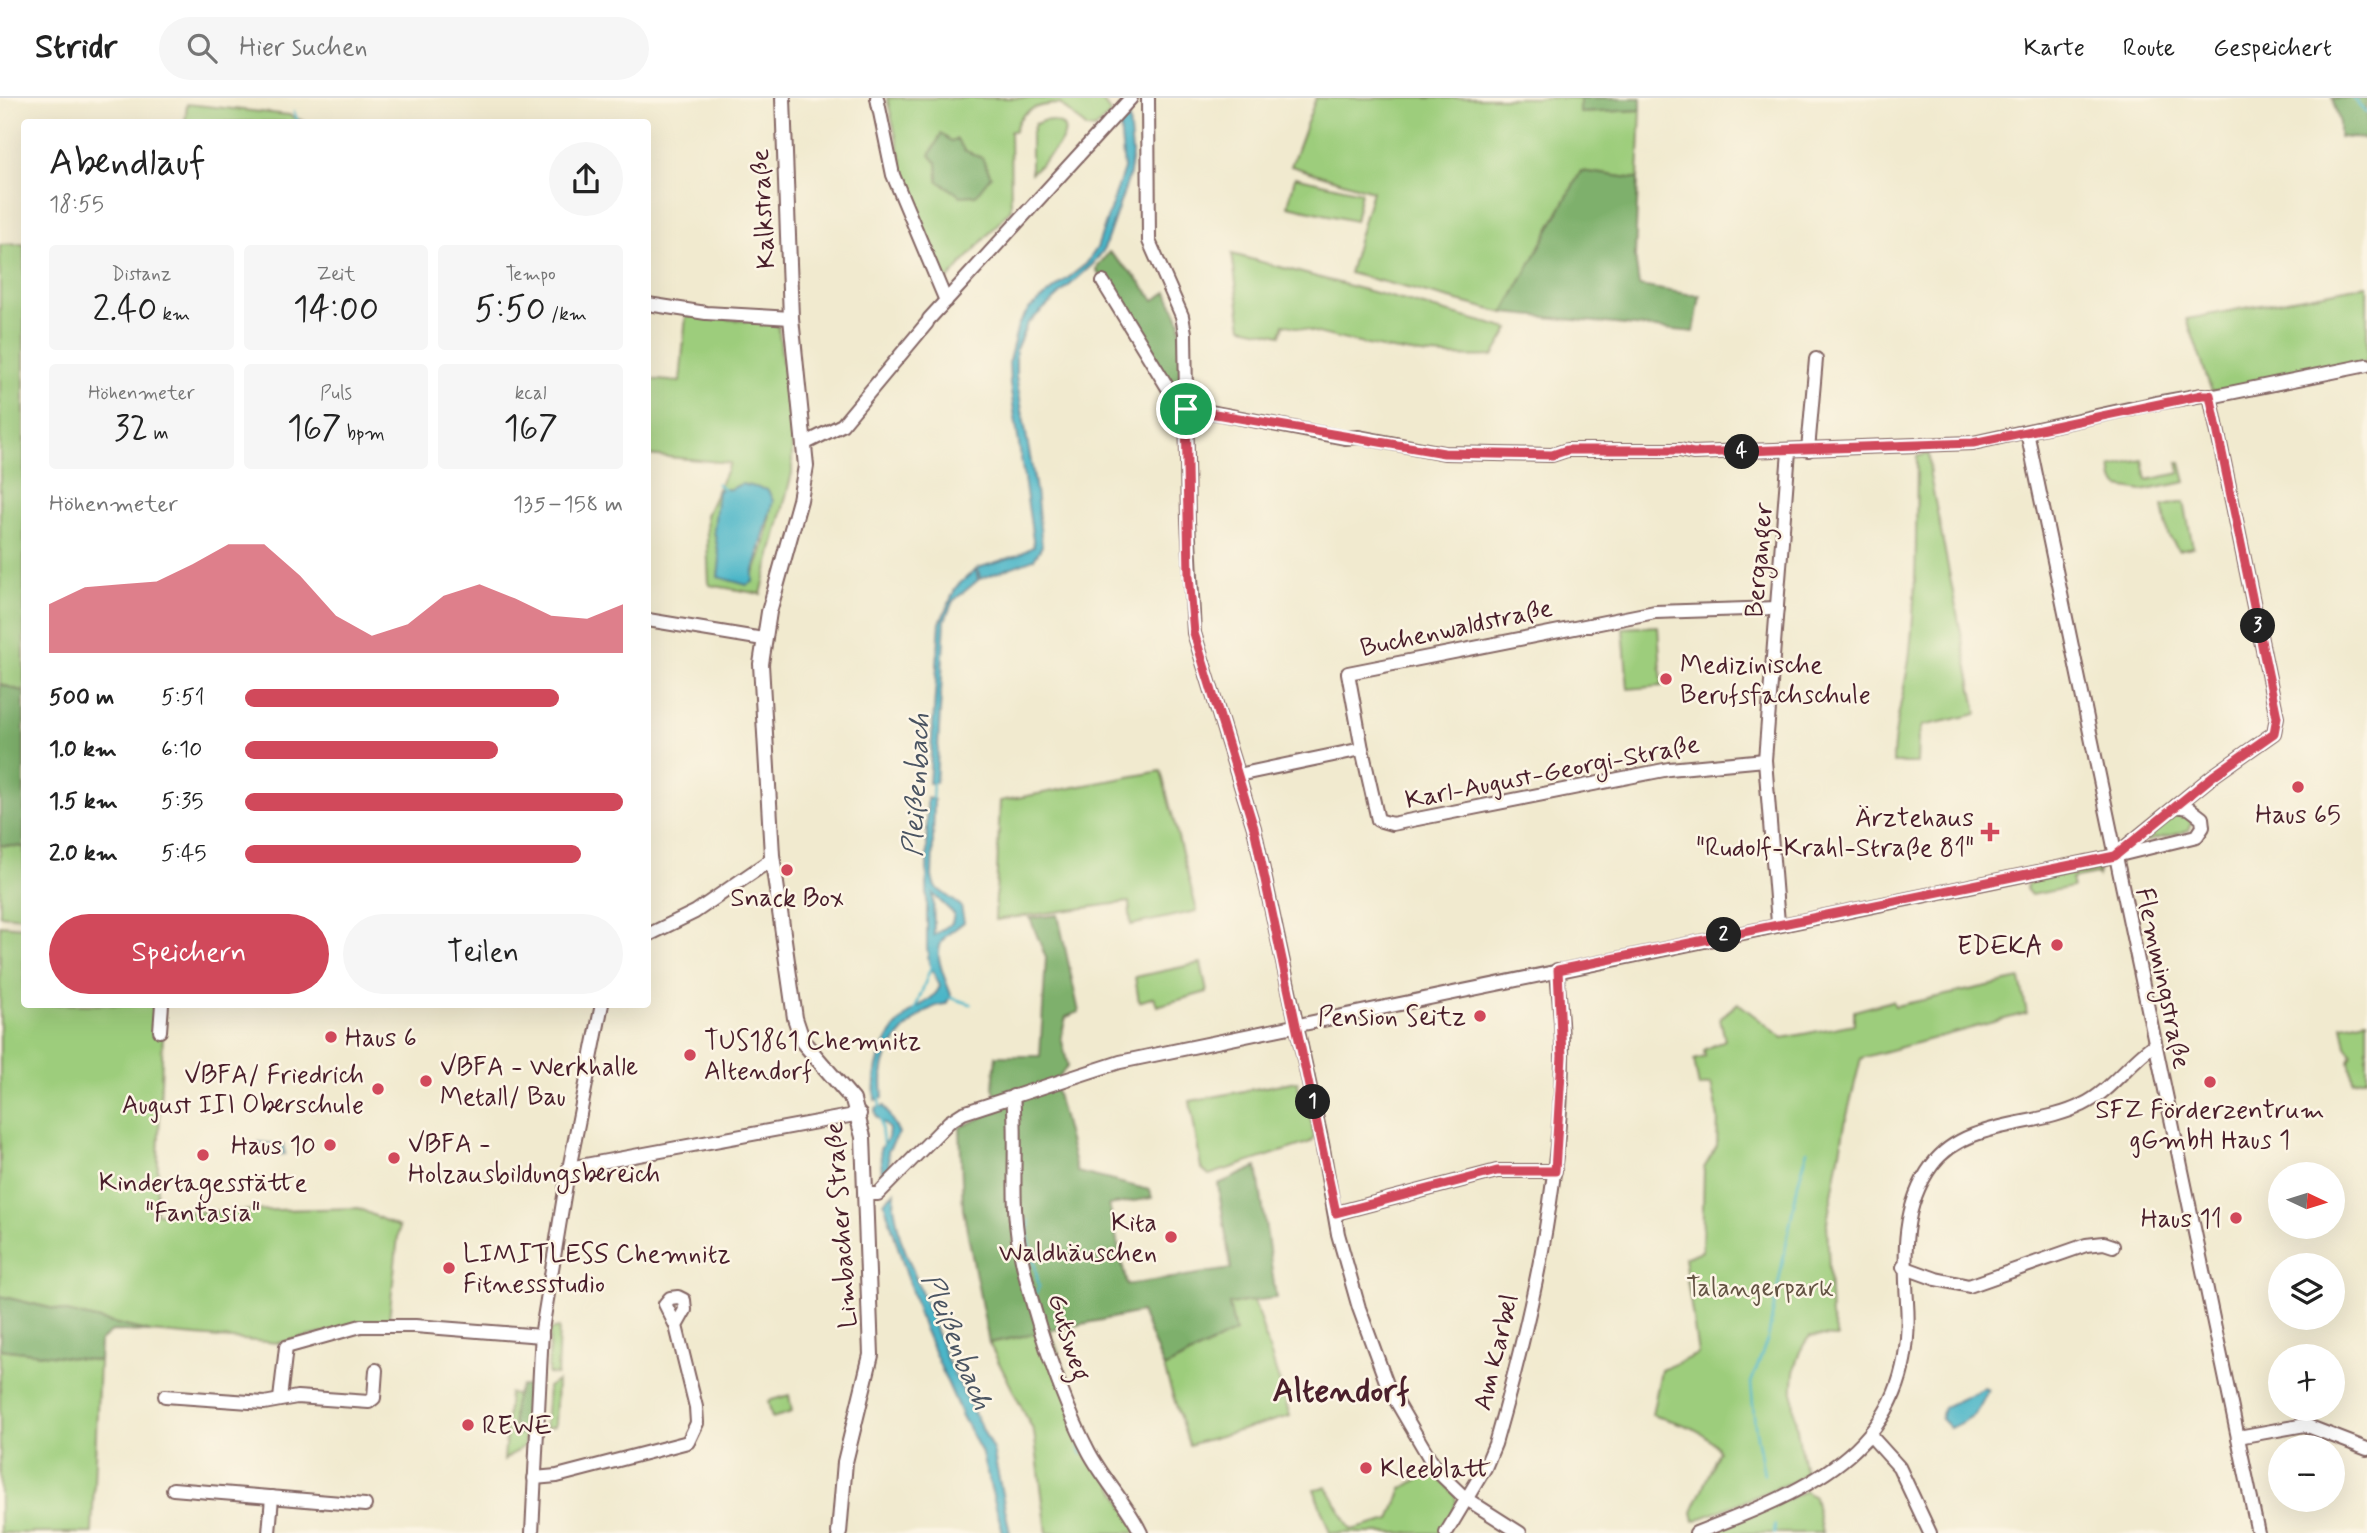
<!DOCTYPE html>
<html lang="de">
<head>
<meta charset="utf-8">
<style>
	body { margin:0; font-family:Mynerve,sans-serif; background:#f6f6f6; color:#222; height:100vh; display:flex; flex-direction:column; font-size:26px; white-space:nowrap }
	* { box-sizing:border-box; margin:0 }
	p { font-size:23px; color:#767676 }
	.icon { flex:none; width:38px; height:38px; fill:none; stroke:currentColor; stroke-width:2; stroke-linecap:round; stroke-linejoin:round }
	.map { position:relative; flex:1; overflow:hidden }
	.sheet { position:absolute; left:21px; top:21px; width:630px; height:889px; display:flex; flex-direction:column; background:#fff; border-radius:7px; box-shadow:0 7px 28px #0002 }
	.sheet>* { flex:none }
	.needle { width:46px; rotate:94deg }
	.tools { position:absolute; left:2268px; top:1064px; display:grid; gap:14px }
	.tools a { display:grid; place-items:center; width:77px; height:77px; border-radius:50%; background:#fff; box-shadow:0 7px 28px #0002; font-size:35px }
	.pin { position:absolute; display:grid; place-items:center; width:60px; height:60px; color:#fff; margin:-30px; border:4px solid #fff; border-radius:50%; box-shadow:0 2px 7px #0007 }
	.km { position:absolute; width:35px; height:35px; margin:-18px; border-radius:50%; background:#222; color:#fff; font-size:19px; line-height:35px; text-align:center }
	.round { display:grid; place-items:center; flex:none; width:74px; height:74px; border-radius:37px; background:#f6f6f6 }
	.headline { display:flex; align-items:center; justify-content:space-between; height:119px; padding:0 28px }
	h1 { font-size:38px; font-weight:600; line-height:52px }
	.stats { display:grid; grid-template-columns:repeat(3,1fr); gap:10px; height:119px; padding:7px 28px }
	.stats div { display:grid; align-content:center; border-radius:7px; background:#f6f6f6; text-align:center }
	.stats b { font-size:35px; font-weight:600 }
	.stats small { font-size:19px; font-weight:400 }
	.stats p { font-size:19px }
	.chart { height:196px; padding:14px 28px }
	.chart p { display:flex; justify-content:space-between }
	.chart svg { width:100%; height:126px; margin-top:7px; fill:#d1495b; opacity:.7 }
	.button { display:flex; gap:14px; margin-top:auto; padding:14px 28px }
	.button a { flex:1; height:80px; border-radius:42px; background:#d1495b; color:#fff; font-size:28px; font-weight:600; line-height:80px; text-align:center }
	.button a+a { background:#f6f6f6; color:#222 }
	ul { padding:0 28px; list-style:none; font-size:23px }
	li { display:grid; grid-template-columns:112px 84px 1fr; align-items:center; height:52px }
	li i { height:18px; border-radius:9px; background:#d1495b }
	header { display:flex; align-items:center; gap:42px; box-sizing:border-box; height:98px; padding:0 35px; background:#fff; border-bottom:2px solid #e0e0e0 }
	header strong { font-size:33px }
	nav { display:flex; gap:38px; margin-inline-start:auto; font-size:24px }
	.search { width:490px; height:63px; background:#f6f6f6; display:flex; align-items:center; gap:18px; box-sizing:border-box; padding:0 24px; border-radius:38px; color:#767676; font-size:26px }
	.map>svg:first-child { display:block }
	.green { fill:#9dcd7c; stroke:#747654; stroke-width:2; fill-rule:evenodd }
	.forest { fill:#7eb06c; stroke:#64684c; stroke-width:2 }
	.water { fill:#4bb6c8; stroke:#4a6a7a; stroke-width:2; fill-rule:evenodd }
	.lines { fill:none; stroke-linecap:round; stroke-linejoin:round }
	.stream { stroke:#4bb6c8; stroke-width:2.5 }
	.minor-casing { stroke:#846664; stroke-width:16 }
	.major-casing { stroke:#846664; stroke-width:18 }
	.minor { stroke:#fff; stroke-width:12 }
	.major { stroke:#fff; stroke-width:14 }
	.route-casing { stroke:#fff; stroke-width:14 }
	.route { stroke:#d1495b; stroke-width:9 }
	.poi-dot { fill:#d1495b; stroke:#fcf5e5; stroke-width:2.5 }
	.labels { text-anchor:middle; stroke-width:5; stroke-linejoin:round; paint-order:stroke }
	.street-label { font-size:26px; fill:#4a1f2b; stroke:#fcf5e5 }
	.poi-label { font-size:26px; fill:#4a1f2b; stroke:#fcf5e5; text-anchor:start }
	.park-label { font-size:26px; fill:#635343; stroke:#fcf5e5 }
	.water-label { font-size:28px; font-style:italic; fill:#4a5462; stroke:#fcf5e5 }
	.district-label { font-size:33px; font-weight:bold; fill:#4a1f2b; stroke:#fcf5e5 }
</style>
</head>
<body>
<header>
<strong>Stridr</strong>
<div class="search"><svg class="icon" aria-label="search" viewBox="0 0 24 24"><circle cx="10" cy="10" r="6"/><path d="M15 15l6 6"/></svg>Hier suchen</div>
<nav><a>Karte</a><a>Route</a><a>Gespeichert</a></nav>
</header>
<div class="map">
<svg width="2367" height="1435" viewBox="0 0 2367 1435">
	<rect width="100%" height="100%" fill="#fcf5e5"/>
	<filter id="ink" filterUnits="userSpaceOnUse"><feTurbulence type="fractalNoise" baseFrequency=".0143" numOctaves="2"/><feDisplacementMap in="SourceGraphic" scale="14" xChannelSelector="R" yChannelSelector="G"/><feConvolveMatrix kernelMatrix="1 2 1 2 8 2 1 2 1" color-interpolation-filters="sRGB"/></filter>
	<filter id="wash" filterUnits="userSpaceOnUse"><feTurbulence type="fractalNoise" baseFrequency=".00686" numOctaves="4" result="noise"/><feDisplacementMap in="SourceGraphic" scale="28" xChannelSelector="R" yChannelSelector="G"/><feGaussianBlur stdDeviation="1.57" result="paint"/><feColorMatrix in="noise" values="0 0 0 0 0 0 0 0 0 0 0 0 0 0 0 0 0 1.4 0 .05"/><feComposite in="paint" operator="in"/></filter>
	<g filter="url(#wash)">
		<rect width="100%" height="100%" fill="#f1eacf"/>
		<g class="green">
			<path d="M887,0H1100L1111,15L1095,31L1087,30L1060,6C1041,6 1019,10 1015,33H1010L1011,111L944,186L899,78L902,64Z"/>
			<polygon points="1316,0 1580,0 1580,15 1641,12 1638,81 1581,73 1504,215 1349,175 1372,93 1291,68"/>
			<polygon points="187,6 289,17 305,24 185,24"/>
			<path d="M1045,22C1091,25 1043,64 1031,75V37L1035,26Z"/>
			<polygon points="1295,79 1361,94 1355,123 1288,108"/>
			<polygon points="24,146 24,594 0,586 0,147"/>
			<path d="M1232,156L1509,231L1493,258C1415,262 1358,246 1284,226L1281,237L1242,229Z"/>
			<polygon points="2367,187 2367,263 2212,294 2187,221"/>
			<path d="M686,217L778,226L792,344V375L761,496L709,487L706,417L730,365L648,357V281L680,284ZM741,386L768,392C775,418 762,465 747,487L718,478L720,462L714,432L721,391H731Z"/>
			<path d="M1929,356L1930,378L1977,616L1922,628L1918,639L1917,665H1893C1893,627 1906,591 1910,553C1917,488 1916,423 1917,358Z"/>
			<polygon points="2143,362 2147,382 2180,375 2178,364 2181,365 2186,384 2142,393 2119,389 2113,382 2111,369"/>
			<polygon points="2184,404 2193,449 2179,452 2168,437 2163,408"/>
			<polygon points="1658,528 1662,588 1628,591 1623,530"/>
			<polygon points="1161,673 1197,813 1131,827 1129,804 995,822 1000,703"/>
			<polygon points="2186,716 2192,723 2188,733 2147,743 2145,738 2176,717"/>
			<polygon points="0,747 24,749 24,819 0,817"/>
			<polygon points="2100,769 2098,778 2097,776 2071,781 2073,789 2031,797 2026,791 2029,783"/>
			<polygon points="0,827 24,829 24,906 164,907 156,1115 358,1110 399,1129 389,1221 278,1245 150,1234 0,1198"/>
			<polygon points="1201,865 1207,894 1157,908 1154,899 1139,904 1135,879"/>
			<path d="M2020,881L2027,915L1861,960L1845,1026L1827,1124L1831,1219L1838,1239L1810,1238C1779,1274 1798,1332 1805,1375L1792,1384L1694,1423L1692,1414L1719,1353C1705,1329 1677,1325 1652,1317L1661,1272L1698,1256L1684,1160L1702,1153L1704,1070L1717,1048L1718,1020L1711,986L1699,989L1694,962L1705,959L1704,952L1725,942L1720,920L1738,905L1783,940L1854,926V913L1892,903L1895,908Z"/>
			<polygon points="2367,922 2367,980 2353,983 2349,962 2352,956 2346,948 2342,927"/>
			<polygon points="1297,983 1300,996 1306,995 1314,1039 1311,1044 1209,1077 1201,1070 1190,1003"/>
			<polygon points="1254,1203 1290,1318 1189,1347 1164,1270 1235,1234 1228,1206"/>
			<polygon points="559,1230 557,1277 548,1276 550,1232"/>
			<polygon points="1050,1232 1102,1368 1139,1435 1047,1435 1034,1334 989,1245"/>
			<polygon points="0,1251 99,1263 92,1435 0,1435"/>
			<polygon points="557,1283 555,1328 545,1330 548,1289"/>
			<polygon points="509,1295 516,1297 513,1326 517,1336 525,1337 524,1348 504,1362"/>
			<polygon points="789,1297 792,1314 772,1320 768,1303"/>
			<path d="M1431,1373C1463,1403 1462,1396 1442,1435H1330L1314,1391L1327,1389L1351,1432L1390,1422L1402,1391Z"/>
			<polygon points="1805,1393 1814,1399 1822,1435 1713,1435"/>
		</g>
		<g class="forest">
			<polygon points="1580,0 1641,0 1641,12 1580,15"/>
			<polygon points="2332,0 2367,0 2367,41 2339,39 2339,22"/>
			<polygon points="941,36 951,43 957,41 964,52 982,60 991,78 976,97 961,98 938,83 937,65 930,57"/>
			<polygon points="1581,73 1638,81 1635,158 1639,188 1700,198 1694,234 1504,215"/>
			<polygon points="1109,154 1136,179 1154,202 1167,194 1180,223 1184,297 1177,295 1096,171"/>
			<polygon points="0,586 24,594 24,749 0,747"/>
			<polygon points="1058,817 1079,914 1066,919 1061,939 1068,968 1054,984 1077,1074 1150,1092 1152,1100 1109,1107 1127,1187 1231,1171 1218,1086 1257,1069 1276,1200 1229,1206 1235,1234 1164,1270 1141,1214 989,1245 963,1111 960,1029 1000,1012 993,989 996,958 1040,958 1046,860 1030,820"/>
			<polygon points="0,1198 150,1234 112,1233 100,1243 99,1263 0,1251"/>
			<path d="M521,1288H529L525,1337L517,1336C509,1325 514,1300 521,1288Z"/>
		</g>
		<g class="water">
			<polygon points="1129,20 1132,55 1130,76 1103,153 1093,166 1027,226 1016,251 1016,278 1036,393 1042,448 1034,461 980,481 978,470 1018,457 1034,448 1010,286 1009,263 1018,227 1029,211 1086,166 1097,150 1124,71 1120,28"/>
			<polygon points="741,386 768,392 773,403 753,476 753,484 747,487 718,479 720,462 714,432 718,392 731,391"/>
			<polygon points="976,471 978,482 953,503 945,522 936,685 929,685 940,525 956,489"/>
			<path d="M927,700L934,702L932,779L935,789L961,808L964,824C958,829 951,833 946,838C930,854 945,879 951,897L946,906C923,907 890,943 884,966C881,977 882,988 883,1000L875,1002C872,967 884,936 912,913C922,905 935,901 940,888L929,865L927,849ZM933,796L954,816L952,825L934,837Z"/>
			<polygon points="884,1008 899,1035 888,1053 889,1069 882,1076 880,1051 888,1040 889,1031 876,1018 875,1011"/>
			<polygon points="259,1044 283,1047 285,1056 259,1059"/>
			<polygon points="895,1094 894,1108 900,1139 948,1264 993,1352 1010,1435 1003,1435 981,1353 962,1318 922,1226 884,1104"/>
			<path d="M1984,1290L1988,1292C1976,1318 1977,1317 1950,1330L1941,1321L1944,1309Z"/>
		</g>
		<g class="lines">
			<g class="stream">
				<polyline points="2352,0 2367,14"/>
				<polyline points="294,14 298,24"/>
				<polyline points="717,385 725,393"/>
				<polyline points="932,704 933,682"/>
				<polyline points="948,899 971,906"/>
				<polyline points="915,912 932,866"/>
				<polyline points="879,997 880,1012"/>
				<polyline points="880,1018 883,1046"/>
				<polyline points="1029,1123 1028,1137 1039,1188 1036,1195"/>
				<polyline points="1079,1348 1082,1356"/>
				<polyline points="1764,1376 1755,1328 1751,1285 1768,1240 1798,1085 1808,1052"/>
				<polyline points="1774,1435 1775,1427"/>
			</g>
		</g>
	</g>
	<g filter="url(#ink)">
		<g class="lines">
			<g class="minor-casing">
				<g id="minor">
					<polyline points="877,0 893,77 946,203"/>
					<polyline points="1148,0 1149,143 1182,218 1185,235 1188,422 1194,535 1254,730 1322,1045 1338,1136 1359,1210 1388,1289 1437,1373 1465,1400 1520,1435"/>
					<polyline points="1103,184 1179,308 1345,340 1359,339 1444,355 1552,357 1567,352 1680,352 1693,355 1973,345 2156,305 2202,297 2215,298 2367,267"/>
					<polyline points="648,206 706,215 791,220"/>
					<polyline points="929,221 1131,0"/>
					<polyline points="2027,334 2258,1435"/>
					<polyline points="806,345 842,327 927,225"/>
					<polyline points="1808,352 1816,261"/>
					<polyline points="648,522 763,541"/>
					<polyline points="1362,651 1378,722 1392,726 1669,671 1765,662"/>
					<polyline points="1238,677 1362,651 1348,575 1655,514 1777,510"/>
					<polyline points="2118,755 2213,678 2274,635 2277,619 2210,297"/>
					<polyline points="1778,825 1765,662 1789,353"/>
					<polyline points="648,837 695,814 772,761"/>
					<polyline points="160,933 162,906"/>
					<path d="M1013,998C1018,1047 1010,1098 1019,1147C1030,1208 1060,1299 1089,1354C1104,1382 1127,1406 1141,1435"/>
					<polyline points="569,1070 860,1016"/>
					<polyline points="866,1096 878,1096 949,1024 963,1015 1120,964 2115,758 2197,738 2203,729 2202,720 2189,710 2176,708"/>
					<polyline points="1336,1115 1497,1073 1555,1073"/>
					<polyline points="1903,1169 1936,1181 1969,1188 2086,1147 2104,1145 2113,1148"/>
					<polyline points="165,1298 264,1305 297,1299 369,1304 374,1300 376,1272"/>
					<polyline points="280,1301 286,1249 361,1228 415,1228 542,1238"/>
					<polyline points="1871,1338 1899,1369 1930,1435"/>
					<polyline points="2238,1339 2305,1327 2367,1351"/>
					<polyline points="534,1380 557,1378 688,1344 697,1325 696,1309 676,1228 665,1206 670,1200 678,1199 684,1202 685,1212 676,1228"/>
					<polyline points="173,1391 365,1407"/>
					<polyline points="269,1435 272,1399"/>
					<polyline points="532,1435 542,1232 566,1086 602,906"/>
					<path d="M1446,1435L1485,1370L1495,1346C1531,1220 1560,1094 1562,963C1563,932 1559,902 1557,872"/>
					<path d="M1696,1435C1811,1391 1917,1349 1907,1204C1904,1156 1902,1108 1932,1067C1966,1021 2037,1030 2082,1007C2110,994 2130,963 2155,946"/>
				</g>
			</g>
			<g class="major-casing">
				<polyline id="major" points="783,0 791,220 806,368 800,402 769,514 761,566 772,757 795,920 803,944 853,1002 863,1039 871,1257 845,1364 839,1435"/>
			</g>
			<use href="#minor" class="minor"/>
			<use href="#major" class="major"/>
		</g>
	</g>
	<g class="lines" filter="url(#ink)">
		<g class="route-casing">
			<polygon id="route" points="2202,297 2210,297 2277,619 2274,635 2213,678 2115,758 1558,872 1562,958 1555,1073 1497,1073 1336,1115 1254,730 1194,535 1189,478 1186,311 1444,355 1552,357 1567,352 1680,352 1693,355 1973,345"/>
		</g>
		<use href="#route" class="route"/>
	</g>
	<g class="poi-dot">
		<circle cx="1666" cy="581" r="7"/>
		<circle cx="2298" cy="689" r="7"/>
		<path d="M1986.5 723.5h7v7h7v7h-7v7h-7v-7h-7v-7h7z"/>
		<circle cx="787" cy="772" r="7"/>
		<circle cx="2057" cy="847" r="7"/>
		<circle cx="1480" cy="918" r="7"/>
		<circle cx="331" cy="939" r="7"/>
		<circle cx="690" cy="957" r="7"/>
		<circle cx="426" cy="983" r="7"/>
		<circle cx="2210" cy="984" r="7"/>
		<circle cx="378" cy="991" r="7"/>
		<circle cx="330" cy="1047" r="7"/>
		<circle cx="203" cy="1057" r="7"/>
		<circle cx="394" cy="1060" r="7"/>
		<circle cx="2236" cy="1120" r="7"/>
		<circle cx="1171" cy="1139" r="7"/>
		<circle cx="449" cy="1170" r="7"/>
		<circle cx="468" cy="1327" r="7"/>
		<circle cx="1366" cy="1370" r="7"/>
	</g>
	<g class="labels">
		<g class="street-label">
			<text transform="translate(762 111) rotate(-93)" y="9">Kalkstraße</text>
			<text transform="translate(1758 462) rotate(-85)" y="9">Berganger</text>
			<text transform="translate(1456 529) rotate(-12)" y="9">Buchenwaldstraße</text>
			<text transform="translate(1552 673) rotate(-11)" y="9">Karl-August-Georgi-Straße</text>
			<text transform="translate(2164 880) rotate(78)" y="9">Flemmingstraße</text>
			<text transform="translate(840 1127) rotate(-94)" y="9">Limbacher Straße</text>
			<text transform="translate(1070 1239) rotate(73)" y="9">Gutsweg</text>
			<text transform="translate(1495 1254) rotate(-76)" y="9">Am Karbel</text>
		</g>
		<g class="poi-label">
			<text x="1680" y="575">Medizinische<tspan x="1680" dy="30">Berufsfachschule</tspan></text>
			<text x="2298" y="725" text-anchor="middle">Haus 65</text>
			<text x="1974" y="728" text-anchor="end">Ärztehaus<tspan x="1974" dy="30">"Rudolf-Krahl-Straße 81"</tspan></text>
			<text x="787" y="808" text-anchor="middle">Snack Box</text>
			<text x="2043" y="856" text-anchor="end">EDEKA</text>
			<text x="1466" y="927" text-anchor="end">Pension Seitz</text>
			<text x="345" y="948">Haus 6</text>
			<text x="704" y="951">TUS1861 Chemnitz<tspan x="704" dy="30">Altendorf</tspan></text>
			<text x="440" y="977">VBFA - Werkhalle<tspan x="440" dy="30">Metall/ Bau</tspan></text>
			<text x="364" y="985" text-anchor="end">VBFA/ Friedrich<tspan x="364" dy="30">August III Oberschule</tspan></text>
			<text x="2210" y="1020" text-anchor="middle">SFZ Förderzentrum<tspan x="2210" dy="30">gGmbH Haus 1</tspan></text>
			<text x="408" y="1054">VBFA -<tspan x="408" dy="30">Holzausbildungsbereich</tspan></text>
			<text x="316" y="1056" text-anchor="end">Haus 10</text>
			<text x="203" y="1093" text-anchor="middle">Kindertagesstätte<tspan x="203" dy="30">"Fantasia"</tspan></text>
			<text x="2222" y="1129" text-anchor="end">Haus 11</text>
			<text x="1157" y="1133" text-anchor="end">Kita<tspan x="1157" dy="30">Waldhäuschen</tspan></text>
			<text x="463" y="1164">LIMITLESS Chemnitz<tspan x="463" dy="30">Fitnessstudio</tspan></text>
			<text x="482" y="1336">REWE</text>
			<text x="1380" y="1379">Kleeblatt</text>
		</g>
		<g class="park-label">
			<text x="1760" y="1198">Talangerpark</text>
		</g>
		<g class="water-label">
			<text transform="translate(915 687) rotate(-87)" y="10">Pleißenbach</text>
			<text transform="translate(958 1243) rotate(68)" y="10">Pleißenbach</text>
		</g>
		<g class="district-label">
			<text x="1341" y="1303">Altendorf</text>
		</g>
	</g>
</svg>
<div class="tools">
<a><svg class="needle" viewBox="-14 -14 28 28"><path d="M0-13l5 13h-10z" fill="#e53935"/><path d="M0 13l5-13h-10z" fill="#767676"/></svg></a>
<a><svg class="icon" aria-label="layers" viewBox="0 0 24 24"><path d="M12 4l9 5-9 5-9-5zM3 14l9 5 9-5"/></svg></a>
<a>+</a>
<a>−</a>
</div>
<div class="pin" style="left:1186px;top:311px;background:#1e9e55"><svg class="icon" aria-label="arrive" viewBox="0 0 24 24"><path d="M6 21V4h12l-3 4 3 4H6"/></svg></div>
<b class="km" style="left:1313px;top:1004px">1</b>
<b class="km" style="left:1724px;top:837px">2</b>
<b class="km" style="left:2258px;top:528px">3</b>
<b class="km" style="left:1742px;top:354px">4</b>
<section class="sheet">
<div class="headline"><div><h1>Abendlauf</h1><p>18:55</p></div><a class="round"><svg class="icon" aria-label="share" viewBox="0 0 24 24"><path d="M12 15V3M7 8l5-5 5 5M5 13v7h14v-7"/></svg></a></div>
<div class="stats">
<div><p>Distanz</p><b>2.40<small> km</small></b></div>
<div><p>Zeit</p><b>14:00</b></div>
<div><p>Tempo</p><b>5:50<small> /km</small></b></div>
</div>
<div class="stats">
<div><p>Höhenmeter</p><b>32<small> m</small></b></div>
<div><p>Puls</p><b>167<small> bpm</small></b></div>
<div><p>kcal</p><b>167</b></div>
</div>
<div class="chart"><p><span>Höhenmeter</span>135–158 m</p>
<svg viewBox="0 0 160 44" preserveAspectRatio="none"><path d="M0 44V27L10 21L20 20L30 19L40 13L50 6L60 6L70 17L80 31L90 38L100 34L110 24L120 20L130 25L140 31L150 32L160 27V44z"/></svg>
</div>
<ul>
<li><b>500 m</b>5:51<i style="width:83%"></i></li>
<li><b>1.0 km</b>6:10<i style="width:67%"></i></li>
<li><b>1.5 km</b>5:35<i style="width:100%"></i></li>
<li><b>2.0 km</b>5:45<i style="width:89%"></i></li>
</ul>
<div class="button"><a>Speichern</a><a>Teilen</a></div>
</section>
</div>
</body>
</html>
